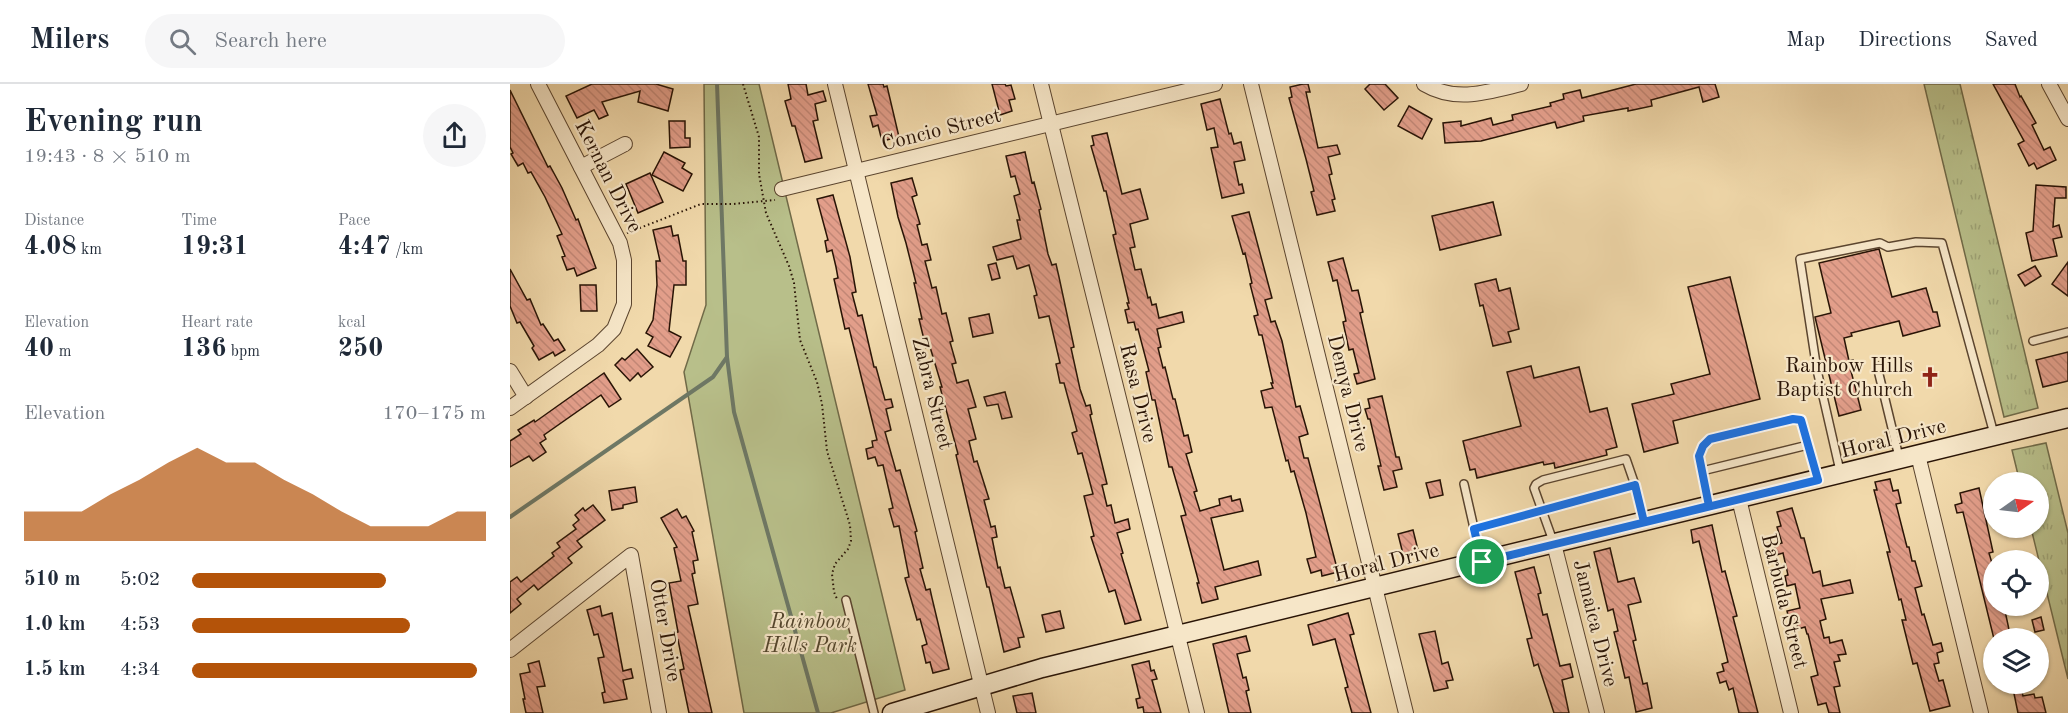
<!DOCTYPE html>
<html lang="en">
<head>
<meta charset="utf-8">
<style>
	body { margin:0; font-family:"Old Standard TT",serif; background:#f6f6f7; color:#1f2937; height:100vh; display:flex; flex-direction:column; font-size:22px; white-space:nowrap }
	* { box-sizing:border-box; margin:0 }
	p { font-size:20px; color:#747a83 }
	.icon { flex:none; width:33px; height:33px; fill:none; stroke:currentColor; stroke-width:2; stroke-linecap:round; stroke-linejoin:round }
	.map { position:relative; flex:1; overflow:hidden }
	.drawer { display:flex; flex-direction:column; background:#fff; width:510px }
	.drawer>* { flex:none }
	.needle { width:39px; rotate:76deg }
	.fabs { position:absolute; left:1473px; top:388px; display:grid; gap:12px }
	.fabs a { display:grid; place-items:center; width:66px; height:66px; border-radius:50%; background:#fff; box-shadow:0 2px 4px #0004; font-size:30px }
	.pin { position:absolute; display:grid; place-items:center; width:51px; height:51px; color:#fff; margin:-26px; border:3px solid #fff; border-radius:50%; box-shadow:0 2px 6px #0007 }
	.round { display:grid; place-items:center; flex:none; width:63px; height:63px; border-radius:32px; background:#f6f6f7 }
	.headline { display:flex; align-items:center; justify-content:space-between; height:102px; padding:0 24px }
	h1 { font-size:33px; font-weight:600; line-height:45px }
	.stats { display:grid; grid-template-columns:repeat(3,1fr); gap:9px; height:102px; padding:6px 24px }
	.stats div { display:grid; align-content:center }
	.stats b { font-size:26px; font-weight:600 }
	.stats small { font-size:16px; font-weight:400 }
	.stats p { font-size:16px }
	.chart { height:168px; padding:12px 24px }
	.chart p { display:flex; justify-content:space-between }
	.chart svg { width:100%; height:108px; margin-top:6px; fill:#b45309; opacity:.7 }
	ul { padding:0 24px; list-style:none; font-size:20px }
	li { display:grid; grid-template-columns:96px 72px 1fr; align-items:center; height:45px }
	li i { height:15px; border-radius:8px; background:#b45309 }
	header { display:flex; align-items:center; gap:36px; box-sizing:border-box; height:84px; padding:0 30px; background:#fff; border-bottom:2px solid #e0e1e3 }
	header strong { font-size:28px }
	nav { display:flex; gap:33px; margin-inline-start:auto; font-size:21px }
	.search { width:420px; height:54px; background:#f6f6f7; display:flex; align-items:center; gap:15px; box-sizing:border-box; padding:0 21px; border-radius:33px; color:#747a83; font-size:22px }
	main { display:flex; flex:1; min-height:0 }
	.map>svg:first-child { display:block }
	.grass { fill:url(#grass-tufts); stroke:#706a48; stroke-width:1.5 }
	.park { fill:#b8bf8a; stroke:#706a48; stroke-width:1.5 }
	.lines { fill:none; stroke-linecap:round; stroke-linejoin:round }
	.stream { stroke:#6e7865; stroke-width:4 }
	.building { fill:url(#building-back-hatch); stroke:#291406; stroke-width:1.5 }
	.lane-casing { stroke:#5b452f; stroke-width:10 }
	.street-casing { stroke:#5b452f; stroke-width:16 }
	.secondary-casing { stroke:#291406; stroke-width:21 }
	.path { stroke:#291406; stroke-width:2; stroke-dasharray:1.5 3; stroke-linecap:butt }
	.lane { stroke:#f6e6c8; stroke-width:7 }
	.street { stroke:#f6e6c8; stroke-width:14 }
	.secondary { stroke:#f6e6c8; stroke-width:18 }
	.route-casing { stroke:#fff; stroke-width:12 }
	.route { stroke:#1a73e8; stroke-width:8 }
	.labels { text-anchor:middle; stroke-width:4.5; stroke-linejoin:round; paint-order:stroke }
	.street-label { font-size:21px; fill:#291406; stroke:#f6e6c8 }
	.poi-label { font-size:21px; fill:#291406; stroke:#f6e6c8; text-anchor:end }
	.park-label { font-size:21px; font-style:italic; fill:#54472e; stroke:#f6e6c8 }
</style>
</head>
<body>
<header>
<strong>Milers</strong>
<div class="search"><svg class="icon" aria-label="search" viewBox="0 0 24 24"><circle cx="10" cy="10" r="6"/><path d="M15 15l6 6"/></svg>Search here</div>
<nav><a>Map</a><a>Directions</a><a>Saved</a></nav>
</header>
<main>
<section class="drawer">
<div class="headline"><div><h1>Evening run</h1><p>19:43 · 8 × 510 m</p></div><a class="round"><svg class="icon" aria-label="share" viewBox="0 0 24 24"><path d="M12 15V3M7 8l5-5 5 5M5 13v7h14v-7"/></svg></a></div>
<div class="stats">
<div><p>Distance</p><b>4.08<small> km</small></b></div>
<div><p>Time</p><b>19:31</b></div>
<div><p>Pace</p><b>4:47<small> /km</small></b></div>
</div>
<div class="stats">
<div><p>Elevation</p><b>40<small> m</small></b></div>
<div><p>Heart rate</p><b>136<small> bpm</small></b></div>
<div><p>kcal</p><b>250</b></div>
</div>
<div class="chart"><p><span>Elevation</span>170–175 m</p>
<svg viewBox="0 0 160 44" preserveAspectRatio="none"><path d="M0 44V32L10 32L20 32L30 25L40 19L50 12L60 6L70 12L80 12L90 19L100 25L110 32L120 38L130 38L140 38L150 32L160 32V44z"/></svg>
</div>
<ul>
<li><b>510 m</b>5:02<i style="width:66%"></i></li>
<li><b>1.0 km</b>4:53<i style="width:74%"></i></li>
<li><b>1.5 km</b>4:34<i style="width:97%"></i></li>
</ul>
</section>
<div class="map">
<svg width="1558" height="629" viewBox="0 0 1558 629">
	<defs>
		<pattern id="grass-tufts" width="24" height="20" patternUnits="userSpaceOnUse" patternTransform="scale(1.5)"><rect width="24" height="20" fill="#b8bf8a"/><path d="M3 7l-1-3M5 7V3M7 7l1-3M15 17l-1-3M17 17v-4M19 17l1-3" fill="none" stroke="#9ea376"/></pattern>
		<pattern id="building-back-hatch" width="6" height="6" patternUnits="userSpaceOnUse" patternTransform="scale(1.5)"><rect width="6" height="6" fill="#e29e8a"/><path d="M-1 5l2 2M0 0l6 6M5-1l2 2" fill="none" stroke="#c28776"/></pattern>
	</defs>
	<rect width="100%" height="100%" fill="#f1d9ab"/>
	<filter id="stains"><feTurbulence type="fractalNoise" baseFrequency=".00333" numOctaves="4"/><feColorMatrix values="0 0 0 0 .2 0 0 0 0 .09 0 0 0 0 .02 0 0 0 .5 -.17"/></filter>
	<radialGradient id="worn" r=".72"><stop offset=".6" stop-color="#630" stop-opacity="0"/><stop offset="1" stop-color="#630" stop-opacity=".3"/></radialGradient>
	<g class="grass">
		<polygon points="1414,0 1450,0 1528,324 1494,333"/>
		<polygon points="1536,359 1558,449 1558,595 1521,444 1528,444 1528,399 1510,399 1502,366"/>
	</g>
	<polygon class="park" points="194,0 249,0 395,606 321,629 234,629 174,288 196,221"/>
	<g class="lines">
		<g class="stream">
			<polyline points="217,273 224,328 308,629"/>
			<polyline points="0,433 203,293 217,273 207,0"/>
		</g>
	</g>
	<g class="building">
		<polygon points="82,0 146,0 163,5 158,27 128,18 130,7 92,18 98,31 89,35 84,26 67,34 56,12"/>
		<polygon points="278,0 296,0 298,11 313,7 316,17 305,20 308,36 303,37 312,74 295,78 285,42 282,42 275,17 281,15"/>
		<polygon points="358,0 373,0 374,3 377,2 389,53 372,57 368,41 363,43 360,32 367,31"/>
		<polygon points="482,0 495,0 496,2 501,1 505,15 499,16 502,27 490,31"/>
		<polygon points="793,0 798,0 800,8 796,8 808,64 827,61 830,70 818,73 822,90 819,91 825,115 822,116 825,127 807,131 801,108 804,107 796,75 779,14 782,13 780,3"/>
		<polygon points="860,0 875,0 888,14 874,26 855,5"/>
		<polygon points="1126,0 1205,0 1209,13 1193,18 1189,3 1141,16 1142,22 1118,27 1118,24 1073,32 1074,37 1047,44 1045,38 971,57 935,59 933,39 951,37 951,42 981,34 983,41 1003,36 1002,31 1041,22 1040,19 1054,15 1053,10 1070,6 1072,14"/>
		<polygon points="1483,0 1505,0 1510,13 1511,12 1526,39 1522,41 1534,66 1540,63 1546,76 1527,85 1524,79 1519,82 1508,60 1514,57"/>
		<polygon points="0,6 38,83 40,82 52,104 66,136 68,135 86,184 67,192 64,184 57,186 52,173 55,172 47,152 52,150 35,113 21,88 18,89 13,79 8,82 1,70 3,69 0,63"/>
		<polygon points="710,15 719,50 721,49 724,60 731,58 735,76 724,78 729,101 732,100 734,109 712,114 701,64 708,63 704,44 697,46 691,20"/>
		<polygon points="899,22 922,35 912,55 888,42"/>
		<polygon points="159,37 175,37 175,54 180,54 180,63 160,64"/>
		<polygon points="597,49 612,110 630,105 638,135 620,140 625,163 620,164 625,186 631,185 638,214 640,213 642,221 646,220 649,234 672,228 674,238 647,245 651,263 648,264 653,284 655,283 663,315 665,315 674,352 678,351 682,368 676,370 687,407 684,408 690,427 710,421 709,415 721,412 722,417 730,415 733,427 701,434 714,486 748,477 751,491 705,503 708,515 692,519 687,499 689,499 671,432 676,431 662,383 659,383 645,316 642,316 636,288 639,287 628,245 626,246 624,238 618,239 615,226 619,225 617,219 619,219 603,151 606,150 596,107 594,107 581,62 584,61 582,52"/>
		<polygon points="154,68 175,79 172,84 182,90 173,107 142,91"/>
		<polygon points="515,68 522,99 524,98 531,125 529,126 538,170 542,181 546,180 549,193 564,263 561,264 570,305 576,322 580,321 582,330 580,331 597,400 592,401 597,422 601,421 605,439 618,435 620,445 607,449 613,469 611,470 631,536 615,540 605,506 599,508 581,453 584,452 574,412 583,410 572,369 568,370 562,349 567,347 554,299 550,299 546,280 550,279 539,232 529,234 524,212 527,211 519,181 507,185 503,172 487,176 483,163 511,155 507,136 510,136 504,112 510,110 505,92 501,93 496,72"/>
		<polygon points="140,89 153,118 128,129 116,100"/>
		<polygon points="402,94 407,111 402,113 410,140 407,141 412,161 417,160 421,176 415,177 422,204 426,203 432,230 436,229 443,257 440,258 446,279 442,280 447,299 458,296 466,323 458,325 466,355 459,357 464,378 467,377 479,415 474,416 481,443 485,442 487,453 482,454 488,484 490,483 495,504 500,503 514,553 508,554 510,563 494,568 479,503 477,503 446,371 448,370 430,303 432,303 420,263 416,264 409,235 412,235 404,199 406,199 396,159 388,133 381,99"/>
		<polygon points="1526,101 1556,103 1556,114 1545,114 1543,143 1549,141 1552,153 1543,155 1547,172 1522,177 1516,149 1523,147"/>
		<polygon points="323,111 340,173 346,208 342,209 348,232 352,231 364,283 366,283 375,316 381,315 383,323 376,325 381,346 375,348 386,387 390,386 407,447 405,448 413,484 410,485 416,506 420,505 422,514 439,585 423,589 420,578 416,579 412,562 417,560 410,535 407,536 395,494 399,493 389,442 384,443 379,425 383,424 373,381 368,382 365,373 358,375 356,365 363,363 362,357 367,356 339,244 335,245 324,195 328,194 326,183 322,166 317,168 315,157 318,156 307,115"/>
		<polygon points="983,118 991,151 930,166 922,132"/>
		<polygon points="739,128 762,214 755,216 761,238 765,237 772,257 786,323 790,322 798,350 789,353 794,374 798,374 828,488 812,492 811,486 801,489 797,475 806,473 796,429 784,387 781,388 778,376 776,377 762,323 755,324 751,307 763,304 761,299 763,299 752,251 749,251 744,232 748,231 740,200 742,199 735,169 733,170 722,132"/>
		<polygon points="161,142 163,152 168,151 173,177 176,177 176,201 164,201 159,247 171,253 160,273 138,262 143,253 136,249 143,236 147,201 146,177 150,177 143,146"/>
		<polygon points="1369,165 1382,213 1416,204 1423,228 1427,228 1430,242 1393,252 1389,237 1341,249 1342,252 1334,254 1339,277 1343,276 1345,286 1341,287 1351,326 1329,332 1305,233 1321,229 1309,179"/>
		<polygon points="833,174 842,207 848,206 853,228 850,229 865,295 847,300 844,290 849,289 843,265 839,266 833,238 836,237 827,196 823,197 818,178"/>
		<polygon points="1558,178 1558,212 1542,200"/>
		<polygon points="486,179 490,194 482,196 478,181"/>
		<polygon points="1525,182 1531,192 1515,202 1508,191"/>
		<polygon points="0,185 17,216 20,215 31,241 33,240 44,257 48,255 55,266 45,272 43,268 29,276 22,264 24,262 10,238 7,239 0,222"/>
		<polygon points="1220,193 1250,315 1163,337 1168,359 1134,368 1122,320 1164,310 1161,300 1200,290 1178,203"/>
		<polygon points="986,195 989,207 1000,204 1009,245 998,248 1001,258 983,262 973,221 970,222 965,200"/>
		<polygon points="70,201 86,201 87,227 71,227"/>
		<polygon points="479,230 483,249 463,253 459,234"/>
		<polygon points="127,265 143,283 131,293 128,289 120,297 105,281 112,274 115,276"/>
		<polygon points="1558,268 1558,297 1533,303 1526,276"/>
		<polygon points="1021,282 1024,294 1069,283 1080,328 1097,324 1107,363 1096,366 1097,371 1045,384 1044,379 1034,381 1033,378 967,394 965,385 960,386 953,357 1011,342 997,288"/>
		<polygon points="94,289 111,315 99,323 91,311 34,351 36,355 30,359 36,368 23,377 19,372 0,383 0,357 11,350 8,346 24,336 25,338"/>
		<polygon points="495,308 502,333 492,335 488,320 477,322 474,313"/>
		<polygon points="872,312 886,373 889,373 892,385 883,387 887,403 874,406 868,382 871,382 860,335 858,335 855,325 860,324 858,315"/>
		<polygon points="1380,395 1383,407 1388,406 1391,419 1386,420 1397,463 1399,463 1402,477 1405,477 1412,502 1405,504 1412,531 1414,530 1423,561 1431,559 1433,567 1427,569 1429,579 1424,580 1429,597 1433,596 1440,622 1420,627 1407,579 1403,580 1392,536 1396,536 1391,515 1389,516 1377,468 1380,468 1364,406 1367,406 1365,398"/>
		<polygon points="930,396 933,411 920,414 916,399"/>
		<polygon points="125,403 127,418 113,421 113,424 102,426 99,407"/>
		<polygon points="1469,404 1483,468 1479,469 1484,486 1484,522 1494,522 1501,555 1484,555 1453,428 1447,429 1445,421 1452,419 1450,409"/>
		<polygon points="83,421 95,436 67,457 72,463 58,474 62,479 28,506 24,501 7,515 11,520 0,529 0,498 7,493 11,498 44,472 42,469 50,463 47,459 66,445 63,441 69,436 65,431 73,424 75,427"/>
		<polygon points="1282,424 1291,454 1294,454 1303,489 1310,487 1313,502 1340,496 1343,509 1311,515 1316,535 1310,537 1314,554 1319,553 1320,559 1332,556 1336,570 1328,571 1330,577 1324,578 1330,602 1324,603 1330,629 1319,629 1316,619 1308,621 1301,593 1308,591 1298,550 1297,550 1295,543 1288,545 1286,537 1280,539 1277,527 1290,524 1285,500 1277,502 1275,492 1278,491 1273,469 1266,471 1264,461 1272,459 1267,443 1271,442 1267,428"/>
		<polygon points="167,425 172,434 176,432 184,447 182,448 188,476 183,477 185,489 182,490 188,520 178,522 202,629 179,629 170,586 174,585 168,556 165,557 164,549 168,548 159,499 171,497 164,464 167,463 151,434"/>
		<polygon points="1202,441 1212,488 1215,487 1227,532 1223,533 1248,629 1229,629 1223,604 1219,606 1216,597 1210,599 1207,589 1214,587 1212,580 1218,578 1189,457 1183,459 1181,446"/>
		<polygon points="903,446 908,466 893,470 888,450"/>
		<polygon points="1100,464 1108,498 1124,494 1131,518 1118,521 1126,556 1123,557 1133,600 1137,599 1142,624 1126,628 1119,593 1115,594 1109,568 1104,548 1108,547 1103,525 1098,527 1084,468"/>
		<polygon points="1024,483 1031,509 1028,510 1033,531 1037,530 1050,582 1060,580 1063,593 1052,596 1059,629 1044,629 1028,580 1024,582 1017,555 1022,554 1005,488"/>
		<polygon points="90,522 92,532 102,529 113,587 121,585 123,594 113,596 117,615 94,619 92,609 95,608 88,574 94,573 88,550 84,551 77,526"/>
		<polygon points="550,527 554,544 536,548 532,531"/>
		<polygon points="838,529 844,550 840,551 861,629 842,629 835,604 838,603 825,555 803,561 798,541"/>
		<polygon points="1531,533 1534,546 1525,548 1522,536"/>
		<polygon points="925,547 932,580 938,578 943,596 936,597 938,604 924,607 909,550"/>
		<polygon points="736,552 740,567 727,570 733,594 736,593 739,606 736,607 741,629 719,629 703,560"/>
		<polygon points="29,577 35,602 27,603 33,629 16,629 13,615 15,615 10,590 20,588 18,580"/>
		<polygon points="639,577 641,587 644,586 647,595 642,596 651,629 634,629 633,623 628,624 626,615 630,614 622,581"/>
		<polygon points="1502,600 1510,600 1513,612 1524,610 1525,614 1532,613 1536,629 1508,629"/>
		<polygon points="522,609 526,629 507,629 503,612"/>
	</g>
	<g class="lines">
		<g class="lane-casing">
			<g id="lane">
				<polyline points="1523,257 1558,248"/>
				<polyline points="1367,282 1389,373"/>
				<polyline points="1192,387 1298,361"/>
				<polyline points="1330,387 1307,286 1290,175 1370,159 1378,163 1406,158 1432,159 1484,350"/>
				<polyline points="954,400 971,475"/>
				<polyline points="1199,421 1189,372 1193,362 1200,355 1283,335 1291,336 1307,393"/>
				<polyline points="964,445 1125,401 1133,435"/>
				<polyline points="1043,457 1024,404 1026,400 1033,396 1116,375 1125,401"/>
				<polyline points="336,516 364,629"/>
			</g>
		</g>
		<g class="street-casing">
			<g id="street">
				<polyline points="325,0 478,629"/>
				<polyline points="531,0 687,629"/>
				<polyline points="741,0 896,629"/>
				<path d="M914,0C946,19 978,8 1011,0"/>
				<polyline points="1539,0 1558,35"/>
				<polyline points="71,83 115,60"/>
				<polyline points="272,105 705,0"/>
				<polyline points="0,287 16,313"/>
				<polyline points="0,324 88,261 104,245 114,220 114,176 110,159 28,0"/>
				<polyline points="1408,371 1471,629"/>
				<polyline points="1229,415 1281,629"/>
				<polyline points="1044,460 1087,629"/>
				<polyline points="0,566 121,471 149,629"/>
			</g>
		</g>
		<g class="secondary-casing">
			<polyline id="secondary" points="382,629 532,584 1558,334"/>
		</g>
		<g class="path">
			<polyline points="233,0 249,53 249,90 256,129 279,182 284,199 290,256 307,298 312,320 317,367 340,441 341,457 338,465 325,480 322,490 324,508 327,515"/>
			<polyline points="117,149 191,120 223,120 265,116"/>
		</g>
		<use href="#lane" class="lane"/>
		<use href="#street" class="street"/>
		<use href="#secondary" class="secondary"/>
	</g>
	<g class="lines">
		<g class="route-casing">
			<polyline id="route" points="972,478 1308,396 1291,336 1283,335 1200,355 1193,362 1189,372 1199,422 1134,438 1125,401 964,445 972,478"/>
		</g>
		<use href="#route" class="route"/>
	</g>
	<defs>
		<g id="church-bare" transform="scale(1.62)"><path d="M-1.2-6h2.4v3.5h3.3v2.4h-3.3V6h-2.4V-.1h-3.3v-2.4h3.3Z" fill="#8f2418" stroke="#f6e6c8" stroke-width="2.5" paint-order="stroke"/></g>
	</defs>
	<g fill-rule="evenodd">
		<use href="#church-bare" x="1420" y="293"/>
	</g>
	<g class="labels">
		<g class="street-label">
			<text transform="translate(431 45) rotate(-14)" y="7">Concio Street</text>
			<text transform="translate(99 92) rotate(63)" y="7">Kernan Drive</text>
			<text transform="translate(423 309) rotate(76)" y="7">Zabra Street</text>
			<text transform="translate(629 309) rotate(76)" y="7">Rasa Drive</text>
			<text transform="translate(839 309) rotate(76)" y="7">Demya Drive</text>
			<text transform="translate(1383 354) rotate(-14)" y="7">Horal Drive</text>
			<text transform="translate(876 478) rotate(-14)" y="7">Horal Drive</text>
			<text transform="translate(1275 517) rotate(76)" y="7">Barbuda Street</text>
			<text transform="translate(1086 539) rotate(76)" y="7">Jamaica Drive</text>
			<text transform="translate(156 546) rotate(80)" y="7">Otter Drive</text>
		</g>
		<g class="poi-label">
			<text x="1403" y="288">Rainbow Hills<tspan x="1403" dy="24">Baptist Church</tspan></text>
		</g>
		<g class="park-label">
			<text x="300" y="544">Rainbow<tspan x="300" dy="24">Hills Park</tspan></text>
		</g>
	</g>
	<rect width="100%" height="100%" filter="url(#stains)"/>
	<rect width="100%" height="100%" fill="url(#worn)"/>
</svg>
<div class="fabs">
<a><svg class="needle" viewBox="-14 -14 28 28"><path d="M0-13l5 13h-10z" fill="#e53935"/><path d="M0 13l5-13h-10z" fill="#747a83"/></svg></a>
<a><svg class="icon" aria-label="locate" viewBox="0 0 24 24"><circle cx="12" cy="12" r="6"/><path d="M12 2v4M12 18v4M2 12h4M18 12h4"/></svg></a>
<a><svg class="icon" aria-label="layers" viewBox="0 0 24 24"><path d="M12 4l9 5-9 5-9-5zM3 14l9 5 9-5"/></svg></a>
</div>
<div class="pin" style="left:972px;top:478px;background:#1e9e55"><svg class="icon" aria-label="arrive" viewBox="0 0 24 24"><path d="M6 21V4h12l-3 4 3 4H6"/></svg></div>
</div>
</main>
</body>
</html>
